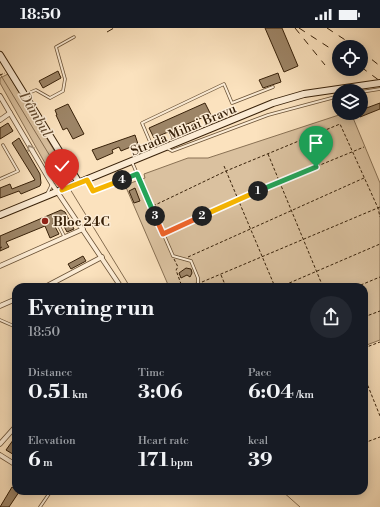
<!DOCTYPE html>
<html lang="en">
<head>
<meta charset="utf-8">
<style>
	body { margin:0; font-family:"Libre Bodoni",serif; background:#242831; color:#f1f3f6; height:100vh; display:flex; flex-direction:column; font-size:15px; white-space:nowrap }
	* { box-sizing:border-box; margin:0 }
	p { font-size:13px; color:#9ea1a6 }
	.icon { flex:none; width:22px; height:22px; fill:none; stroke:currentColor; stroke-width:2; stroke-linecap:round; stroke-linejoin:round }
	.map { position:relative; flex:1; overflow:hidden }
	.sheet { position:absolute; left:12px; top:255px; width:356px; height:212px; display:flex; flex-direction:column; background:#171b24; border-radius:12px; box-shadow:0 2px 10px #0003 }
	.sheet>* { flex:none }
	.tools { position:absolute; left:332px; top:12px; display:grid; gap:8px }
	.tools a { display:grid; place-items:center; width:36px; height:36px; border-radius:50%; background:#171b24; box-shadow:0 2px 10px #0003; font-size:20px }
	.pin { position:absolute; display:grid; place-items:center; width:34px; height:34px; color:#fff; margin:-41px -17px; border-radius:50% 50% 50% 0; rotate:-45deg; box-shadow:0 0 4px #0007 }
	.pin .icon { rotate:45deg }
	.km { position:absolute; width:20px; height:20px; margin:-10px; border-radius:50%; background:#222; color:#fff; font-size:11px; line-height:20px; text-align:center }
	.round { display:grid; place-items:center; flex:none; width:42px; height:42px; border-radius:21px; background:#242831 }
	.head { display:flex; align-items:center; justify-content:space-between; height:68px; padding:0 16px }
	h1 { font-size:22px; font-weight:700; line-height:30px }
	.metrics { display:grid; grid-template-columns:repeat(3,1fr); gap:6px; height:68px; padding:4px 16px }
	.metrics div { display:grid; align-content:center }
	.metrics b { font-size:20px; font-weight:700 }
	.metrics small { font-size:11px; font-weight:400 }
	.metrics p { font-size:11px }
	.status { display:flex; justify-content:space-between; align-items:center; height:28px; padding:0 20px; background:#171b24; direction:ltr }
	.status svg { height:11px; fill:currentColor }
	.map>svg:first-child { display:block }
	.green { fill:#dac19f; stroke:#897154 }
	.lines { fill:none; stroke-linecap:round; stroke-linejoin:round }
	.stream { stroke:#856d50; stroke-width:1 }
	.building { fill:#9d8567; stroke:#382109 }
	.lane-casing { stroke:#695136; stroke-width:3.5 }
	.street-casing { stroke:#695136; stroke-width:5.5 }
	.secondary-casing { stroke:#382109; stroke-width:8 }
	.path { stroke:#382109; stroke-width:1; stroke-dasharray:3 2; stroke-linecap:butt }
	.lane { stroke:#fcecd5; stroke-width:2 }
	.street { stroke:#fcecd5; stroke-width:4 }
	.secondary { stroke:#fcecd5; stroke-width:6 }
	.rail { stroke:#382109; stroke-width:1; stroke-dasharray:7 7; stroke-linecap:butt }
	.oneway { stroke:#a49179 }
	.split-1-casing { stroke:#fff; stroke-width:8 }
	.split-2-casing { stroke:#fff; stroke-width:8 }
	.split-3-casing { stroke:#fff; stroke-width:8 }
	.split-4-casing { stroke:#fff; stroke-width:8 }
	.split-5-casing { stroke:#fff; stroke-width:8 }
	.split-1 { stroke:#22a559; stroke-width:5 }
	.split-2 { stroke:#f5b400; stroke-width:5 }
	.split-3 { stroke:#f0652b; stroke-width:5 }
	.split-4 { stroke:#22a559; stroke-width:5 }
	.split-5 { stroke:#f5b400; stroke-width:5 }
	.poi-dot { fill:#8f2418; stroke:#fcecd5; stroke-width:1.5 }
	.labels { text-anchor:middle; stroke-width:3; stroke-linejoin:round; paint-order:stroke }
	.street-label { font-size:13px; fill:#382109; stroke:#fcecd5 }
	.poi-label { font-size:13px; font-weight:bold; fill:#382109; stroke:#fcecd5; text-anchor:start }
	.water-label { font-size:14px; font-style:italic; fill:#654d33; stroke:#fcecd5 }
</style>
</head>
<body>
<div class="status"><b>18:50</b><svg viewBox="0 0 49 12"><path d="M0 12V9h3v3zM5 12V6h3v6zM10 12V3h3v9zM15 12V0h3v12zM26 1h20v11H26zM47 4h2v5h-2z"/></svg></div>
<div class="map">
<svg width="380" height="479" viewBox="0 0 380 479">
	<rect width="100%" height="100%" fill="#fbe2be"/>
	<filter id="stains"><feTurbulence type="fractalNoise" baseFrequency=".005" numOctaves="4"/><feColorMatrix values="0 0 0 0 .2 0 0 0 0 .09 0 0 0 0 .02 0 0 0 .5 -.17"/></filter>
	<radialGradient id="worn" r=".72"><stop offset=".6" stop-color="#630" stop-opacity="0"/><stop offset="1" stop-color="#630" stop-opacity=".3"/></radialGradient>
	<g class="green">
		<polygon points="8,46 69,147 69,151 60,155 55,153 0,55 0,50"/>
		<polygon points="345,85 351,85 380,155 380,312 364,318 364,259 169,259 125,157 145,150 144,146 188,130 208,130"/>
	</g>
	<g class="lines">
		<g class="stream">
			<polyline points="0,46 67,156"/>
			<polyline points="70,161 130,259"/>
			<polyline points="282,463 300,479"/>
		</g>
	</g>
	<g class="building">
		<polygon points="265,0 282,0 298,38 284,44"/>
		<polygon points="58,43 61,50 43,60 39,53"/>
		<polygon points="278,45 281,54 263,60 259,52"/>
		<polygon points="205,75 211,87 206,89 206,88 154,110 149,100"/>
		<polygon points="380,75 380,81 360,89 358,85 361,85 361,82"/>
		<polygon points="68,76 84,106 73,111 67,100 63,102 56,87 57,87 55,82"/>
		<polygon points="8,95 13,103 0,111 0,100"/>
		<polygon points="135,107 138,116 121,123 119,119 112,122 113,125 97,132 92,122"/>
		<polygon points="19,110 40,146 41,155 40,158 21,166 19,163 0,170 0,160 10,156 12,161 35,152 12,115"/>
		<polygon points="135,160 140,173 134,175 129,163"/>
		<polygon points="61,182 65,184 74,201 67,204 60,191 56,192 53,195 59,206 50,210 45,198 6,214 9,219 0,223 0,208"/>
		<polygon points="83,228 86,233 71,241 68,236"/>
		<polygon points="186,240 191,241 192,245 190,249 187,247 181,250 179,245"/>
		<polygon points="16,408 16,428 6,422"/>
		<polygon points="12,459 19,464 9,479 0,479"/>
	</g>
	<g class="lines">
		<g class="lane-casing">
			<g id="lane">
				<polyline points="361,64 380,61"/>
				<polyline points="26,66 36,62 50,70 63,63 65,51 56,19 74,9"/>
				<polyline points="167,120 172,123 268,87 339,68"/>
				<polyline points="154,123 142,95 224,56 232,75 273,59"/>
				<polyline points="132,134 173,228 191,233 198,250 198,256 189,259"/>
				<polyline points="0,151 18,143 3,117"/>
				<polyline points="87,153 93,163 137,146"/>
				<polyline points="47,166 52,156"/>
				<polyline points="57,194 64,208"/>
				<polyline points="0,292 16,299"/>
				<polyline points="40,479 51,463"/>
			</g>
		</g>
		<g class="street-casing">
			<g id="street">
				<polyline points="0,68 52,156 121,259"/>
				<polyline points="0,92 10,85"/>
				<polyline points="0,238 83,201"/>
				<polyline points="45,259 102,229"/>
				<polyline points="0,278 16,271"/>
				<polyline points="0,416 16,398"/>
				<polyline points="0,427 16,437"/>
			</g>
		</g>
		<g class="secondary-casing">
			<g id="secondary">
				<polyline points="0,27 79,155"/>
				<polyline points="0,187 273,75 304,66 380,55"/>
			</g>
		</g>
		<g class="path">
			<polyline points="0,47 5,45"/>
			<polyline points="268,126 323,259"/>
			<polyline points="224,138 275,259"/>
			<polyline points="153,178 226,143 340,96 378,180 380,189"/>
			<polyline points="166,205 237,171 364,119"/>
			<polyline points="0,220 2,219"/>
			<polyline points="188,229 364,150"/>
			<polyline points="174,231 178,239 176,242 181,256 186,259"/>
			<polyline points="221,247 226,259"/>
			<polyline points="202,254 380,179"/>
			<polyline points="280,259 380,216"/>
			<polyline points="356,259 380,249"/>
			<polyline points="364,289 380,283"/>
			<polyline points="364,320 380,314"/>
			<polyline points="364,348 380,388"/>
			<polyline points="364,415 380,409"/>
		</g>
		<use href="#lane" class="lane"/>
		<use href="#street" class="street"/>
		<use href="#secondary" class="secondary"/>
		<g class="rail">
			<polyline points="295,0 325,37"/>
			<polyline points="299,0 339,26"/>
			<polyline points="327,0 356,19"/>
			<polyline points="107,4 114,0"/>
			<polyline points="361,23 380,38"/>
			<polyline points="361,39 380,53"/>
		</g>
	</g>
	<defs><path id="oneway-chevron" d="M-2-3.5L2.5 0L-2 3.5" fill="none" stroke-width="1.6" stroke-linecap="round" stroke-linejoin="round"/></defs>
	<use class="oneway" href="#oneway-chevron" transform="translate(30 120) rotate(-120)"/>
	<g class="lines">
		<g class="split-1-casing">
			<polyline id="split-1" points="258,163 316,139"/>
		</g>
		<g class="split-2-casing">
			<polyline id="split-2" points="202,188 258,163"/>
		</g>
		<g class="split-3-casing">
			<polyline id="split-3" points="155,188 163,206 202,188"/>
		</g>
		<g class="split-4-casing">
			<polyline id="split-4" points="122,152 137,146 155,188"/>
		</g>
		<g class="split-5-casing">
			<polyline id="split-5" points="62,162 87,152 93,163 122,152"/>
		</g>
		<use href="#split-1" class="split-1"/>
		<use href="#split-2" class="split-2"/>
		<use href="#split-3" class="split-3"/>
		<use href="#split-4" class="split-4"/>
		<use href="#split-5" class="split-5"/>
	</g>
	<circle class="poi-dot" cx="45" cy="193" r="4"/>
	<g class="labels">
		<g class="street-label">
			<text transform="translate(183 101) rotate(-23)" y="5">Strada Mihai Bravu</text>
		</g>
		<g class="poi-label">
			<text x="53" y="198">Bloc 24C</text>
		</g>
		<g class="water-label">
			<text transform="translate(36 86) rotate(59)" y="5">Dâmbul</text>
		</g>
	</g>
	<rect width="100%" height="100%" filter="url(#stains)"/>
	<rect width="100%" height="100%" fill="url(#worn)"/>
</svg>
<div class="tools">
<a><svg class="icon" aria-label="locate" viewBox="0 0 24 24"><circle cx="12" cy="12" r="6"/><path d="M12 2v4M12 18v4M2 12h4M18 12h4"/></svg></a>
<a><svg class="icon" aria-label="layers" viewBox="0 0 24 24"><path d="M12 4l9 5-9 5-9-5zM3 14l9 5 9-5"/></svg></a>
</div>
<div class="pin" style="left:316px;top:139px;background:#1e9e55"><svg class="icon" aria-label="arrive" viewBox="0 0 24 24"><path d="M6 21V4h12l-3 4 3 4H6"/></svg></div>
<div class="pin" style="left:62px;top:162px;background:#d93025"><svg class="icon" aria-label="check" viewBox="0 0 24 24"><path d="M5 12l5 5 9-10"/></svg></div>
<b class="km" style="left:258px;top:163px">1</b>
<b class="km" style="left:202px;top:188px">2</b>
<b class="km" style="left:155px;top:188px">3</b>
<b class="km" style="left:122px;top:152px">4</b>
<section class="sheet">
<div class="head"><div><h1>Evening run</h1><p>18:50</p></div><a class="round"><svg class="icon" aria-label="share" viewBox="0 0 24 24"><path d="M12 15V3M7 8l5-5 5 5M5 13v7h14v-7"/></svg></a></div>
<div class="metrics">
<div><p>Distance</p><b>0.51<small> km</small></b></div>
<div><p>Time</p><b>3:06</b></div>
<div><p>Pace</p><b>6:04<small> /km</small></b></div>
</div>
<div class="metrics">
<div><p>Elevation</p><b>6<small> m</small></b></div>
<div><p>Heart rate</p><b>171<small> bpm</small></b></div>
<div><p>kcal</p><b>39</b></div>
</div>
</section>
</div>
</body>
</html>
